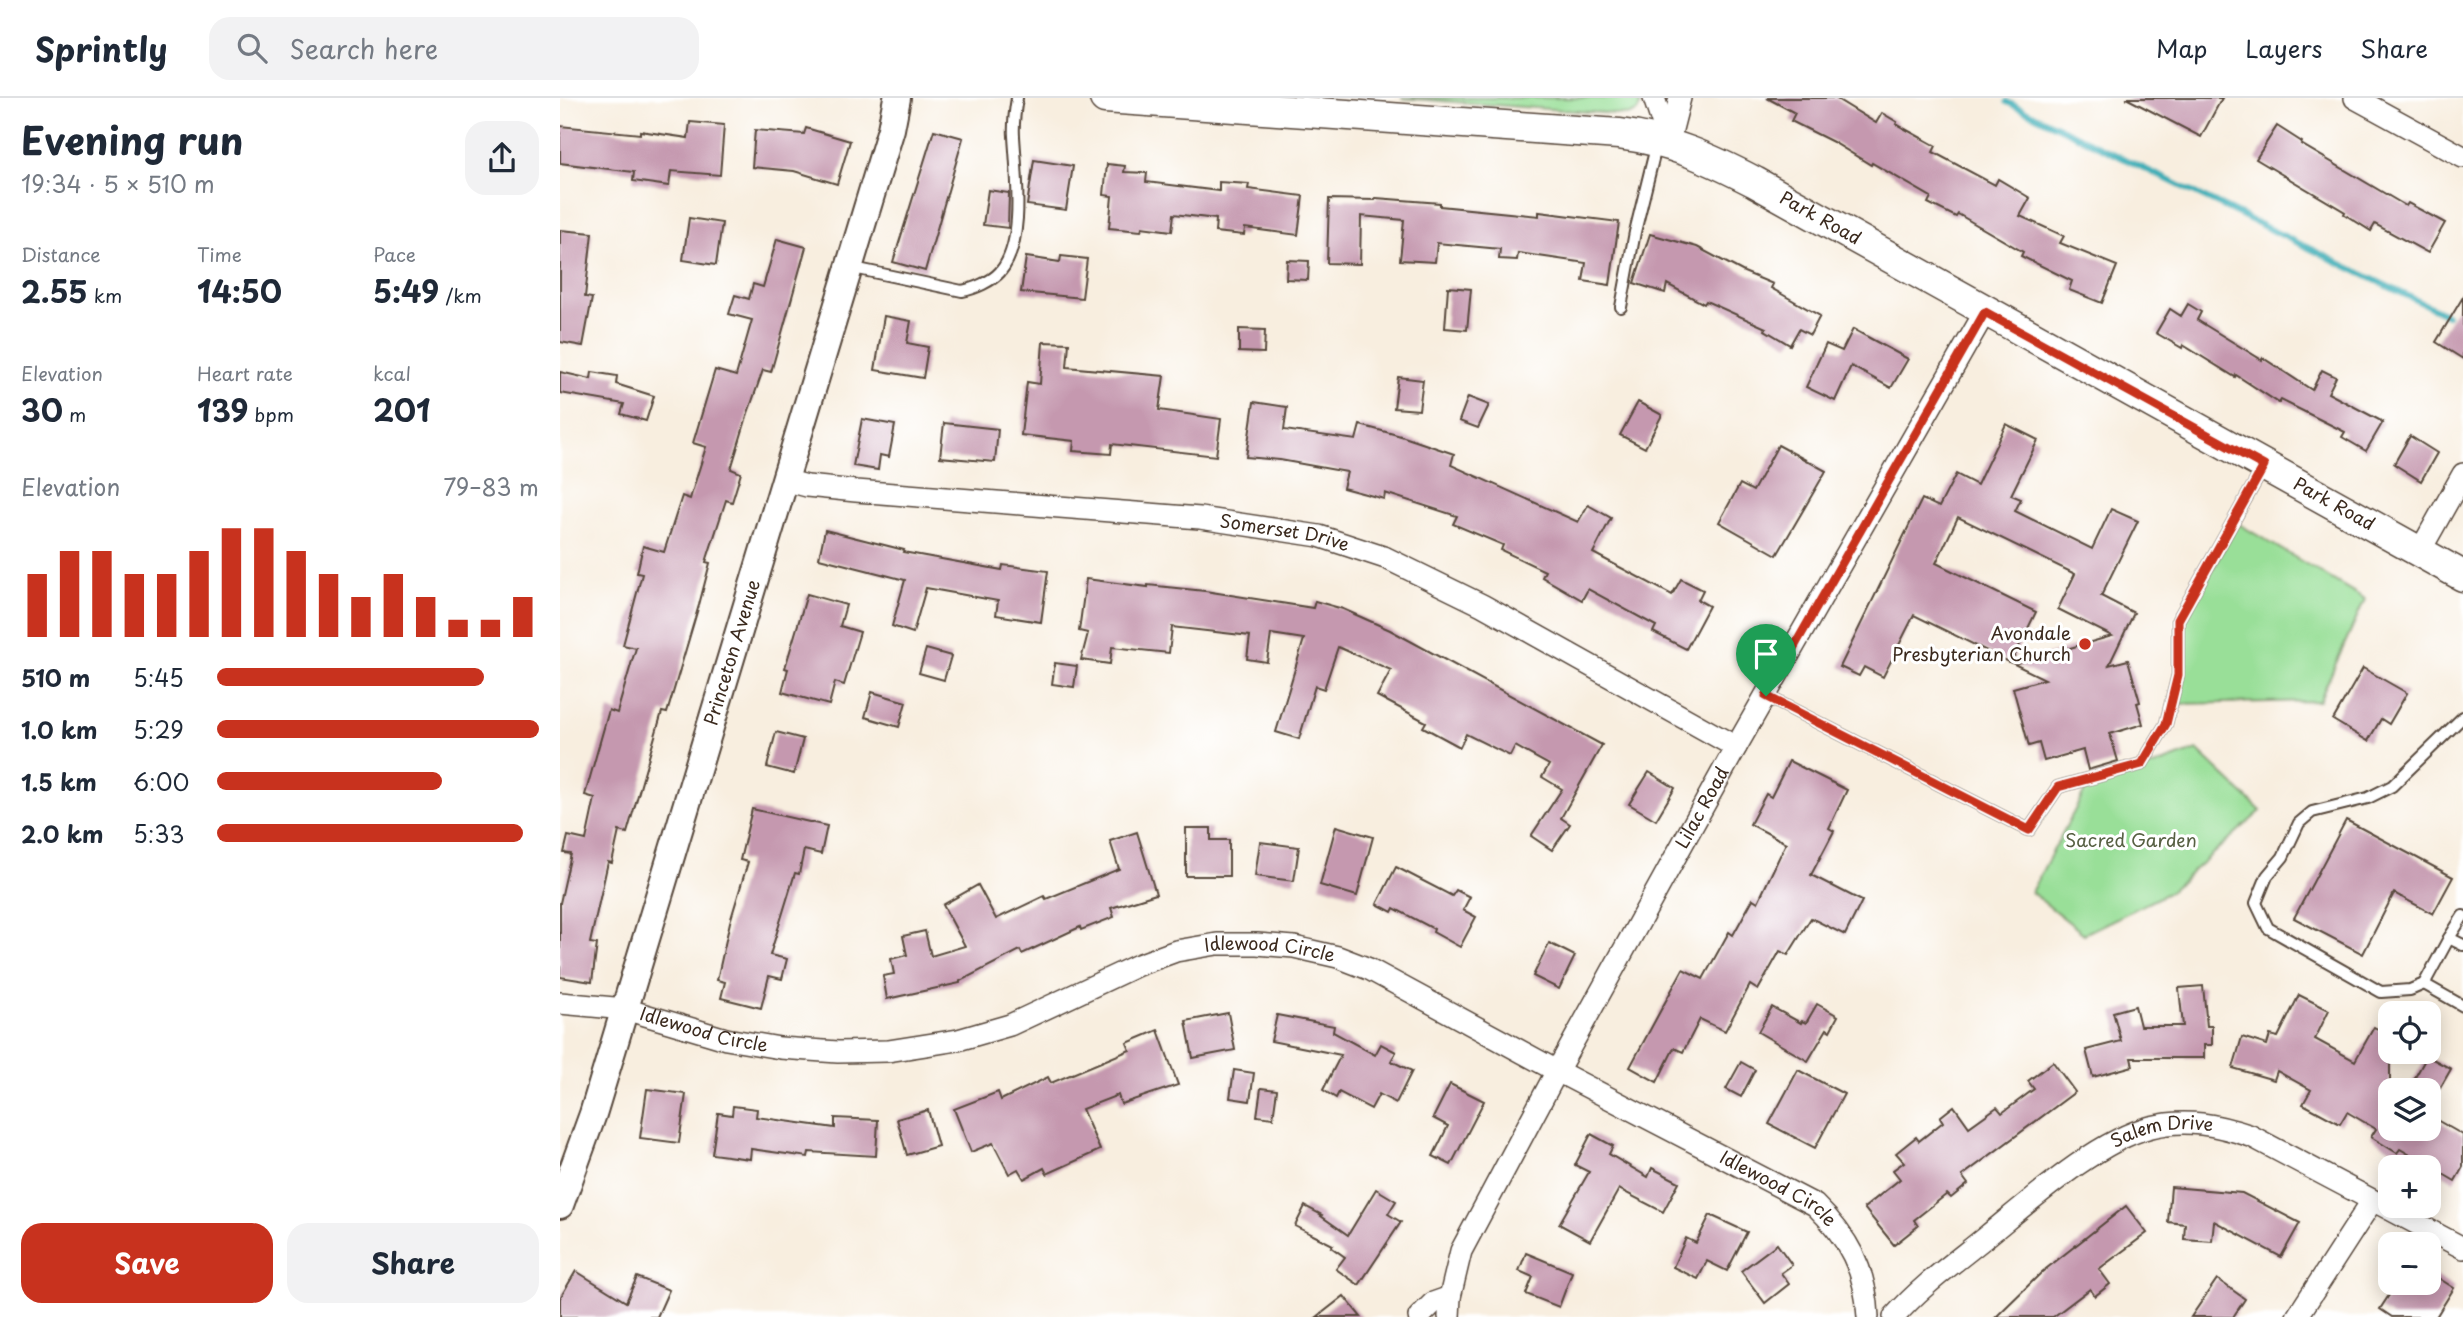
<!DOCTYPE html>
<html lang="en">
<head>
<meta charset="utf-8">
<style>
	body { margin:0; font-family:"Playpen Sans",sans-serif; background:#f2f2f3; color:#1f2937; height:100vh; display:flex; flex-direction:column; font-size:26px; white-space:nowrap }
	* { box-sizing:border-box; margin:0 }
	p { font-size:23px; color:#747a83 }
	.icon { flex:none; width:38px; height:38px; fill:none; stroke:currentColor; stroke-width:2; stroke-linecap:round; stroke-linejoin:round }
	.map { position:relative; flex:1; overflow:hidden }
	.side { display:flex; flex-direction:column; background:#fff; width:560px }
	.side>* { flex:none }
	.buttons { position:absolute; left:1818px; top:903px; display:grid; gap:14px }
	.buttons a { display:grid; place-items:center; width:63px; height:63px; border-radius:14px; background:#fff; box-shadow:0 4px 18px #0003; font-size:35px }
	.pin { position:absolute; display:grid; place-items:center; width:60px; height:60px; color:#fff; margin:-72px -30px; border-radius:50% 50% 50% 0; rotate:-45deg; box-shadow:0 0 7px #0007 }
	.pin .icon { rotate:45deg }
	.round { display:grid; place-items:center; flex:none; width:74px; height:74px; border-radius:21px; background:#f2f2f3 }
	.headline { display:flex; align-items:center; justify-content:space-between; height:119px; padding:0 21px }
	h1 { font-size:38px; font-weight:700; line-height:52px }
	.metrics { display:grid; grid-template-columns:repeat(3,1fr); gap:10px; height:119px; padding:7px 21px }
	.metrics div { display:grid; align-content:center }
	.metrics b { font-size:30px; font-weight:700 }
	.metrics small { font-size:19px; font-weight:400 }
	.metrics p { font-size:19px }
	.chart { height:196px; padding:14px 21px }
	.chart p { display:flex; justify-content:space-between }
	.chart svg { width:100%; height:126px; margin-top:7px; stroke:#c8321e; stroke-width:6 }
	.button { display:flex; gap:14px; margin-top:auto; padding:14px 21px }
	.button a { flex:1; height:80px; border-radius:21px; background:#c8321e; color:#fff; font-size:28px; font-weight:700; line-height:80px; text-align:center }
	.button a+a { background:#f2f2f3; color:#1f2937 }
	ul { padding:0 21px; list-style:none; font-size:23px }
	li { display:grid; grid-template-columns:112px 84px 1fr; align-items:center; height:52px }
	li i { height:18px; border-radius:9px; background:#c8321e }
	header { display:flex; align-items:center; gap:42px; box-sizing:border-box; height:98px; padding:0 35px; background:#fff; border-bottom:2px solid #e0e1e3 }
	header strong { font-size:33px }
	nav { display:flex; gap:38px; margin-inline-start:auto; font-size:24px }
	.search { width:490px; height:63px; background:#f2f2f3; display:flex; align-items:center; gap:18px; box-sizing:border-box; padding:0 24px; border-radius:21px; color:#747a83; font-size:26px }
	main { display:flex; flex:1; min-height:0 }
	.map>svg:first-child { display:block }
	.green { fill:#99df98; stroke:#6a845b; stroke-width:2 }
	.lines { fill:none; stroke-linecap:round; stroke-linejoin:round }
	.stream { stroke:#3badb6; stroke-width:6 }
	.building { fill:#c598af }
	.service-casing { stroke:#57473b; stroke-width:14 }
	.minor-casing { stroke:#57473b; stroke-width:24 }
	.tertiary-casing { stroke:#57473b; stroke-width:30 }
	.secondary-casing { stroke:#57473b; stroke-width:33 }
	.service { stroke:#fff; stroke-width:10 }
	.minor { stroke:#fff; stroke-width:21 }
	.tertiary { stroke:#fff; stroke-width:26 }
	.secondary { stroke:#fff; stroke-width:30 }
	.route-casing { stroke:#fff; stroke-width:14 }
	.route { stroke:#c8321e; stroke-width:9 }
	.poi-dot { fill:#c8321e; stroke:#fff; stroke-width:2.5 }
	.labels { text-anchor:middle; stroke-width:6; stroke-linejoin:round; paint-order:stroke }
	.street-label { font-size:18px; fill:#3b2a1e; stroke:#fff }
	.poi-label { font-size:18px; fill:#3b2a1e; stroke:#fff; text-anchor:end }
	.park-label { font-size:18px; fill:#576043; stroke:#fff }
</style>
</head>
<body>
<header>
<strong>Sprintly</strong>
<div class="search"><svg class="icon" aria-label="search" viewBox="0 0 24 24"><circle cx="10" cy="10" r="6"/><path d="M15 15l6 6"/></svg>Search here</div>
<nav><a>Map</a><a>Layers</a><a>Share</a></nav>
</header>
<main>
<section class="side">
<div class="headline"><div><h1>Evening run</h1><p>19:34 · 5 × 510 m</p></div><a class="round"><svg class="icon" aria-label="share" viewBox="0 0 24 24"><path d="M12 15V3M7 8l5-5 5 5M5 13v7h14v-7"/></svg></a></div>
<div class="metrics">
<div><p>Distance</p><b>2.55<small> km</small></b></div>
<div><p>Time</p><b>14:50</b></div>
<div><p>Pace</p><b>5:49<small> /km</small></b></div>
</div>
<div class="metrics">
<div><p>Elevation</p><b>30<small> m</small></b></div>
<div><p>Heart rate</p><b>139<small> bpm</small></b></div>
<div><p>kcal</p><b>201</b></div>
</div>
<div class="chart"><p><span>Elevation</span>79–83 m</p>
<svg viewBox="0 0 160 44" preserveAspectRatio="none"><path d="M5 44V22M15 44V14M25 44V14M35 44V22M45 44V22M55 44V14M65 44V6M75 44V6M85 44V14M95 44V22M105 44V30M115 44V22M125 44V30M135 44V38M145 44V38M155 44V30"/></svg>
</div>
<ul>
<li><b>510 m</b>5:45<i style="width:83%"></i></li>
<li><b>1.0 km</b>5:29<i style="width:100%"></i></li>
<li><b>1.5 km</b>6:00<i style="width:70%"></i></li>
<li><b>2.0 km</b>5:33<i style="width:95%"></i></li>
</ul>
<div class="button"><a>Save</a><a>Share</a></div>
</section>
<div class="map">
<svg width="1903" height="1219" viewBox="0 0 1903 1219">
	<rect width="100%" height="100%" fill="#fff"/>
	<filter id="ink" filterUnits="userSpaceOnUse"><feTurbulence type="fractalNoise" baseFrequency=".0143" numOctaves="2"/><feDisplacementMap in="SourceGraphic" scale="14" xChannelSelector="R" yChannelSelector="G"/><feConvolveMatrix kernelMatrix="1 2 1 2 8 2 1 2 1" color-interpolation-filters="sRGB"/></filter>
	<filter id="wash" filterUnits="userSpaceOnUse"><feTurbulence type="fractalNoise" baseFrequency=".00686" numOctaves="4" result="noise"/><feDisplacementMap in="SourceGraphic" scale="28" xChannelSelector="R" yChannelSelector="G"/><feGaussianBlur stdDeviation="1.57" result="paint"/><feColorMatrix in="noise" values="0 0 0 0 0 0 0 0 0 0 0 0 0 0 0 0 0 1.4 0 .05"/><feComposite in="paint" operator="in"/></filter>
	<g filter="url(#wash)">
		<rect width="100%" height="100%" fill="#f8eedf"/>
		<g class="green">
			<polygon points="841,0 1078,0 1080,8 1077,14 1070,17"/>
			<polygon points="1677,425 1805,501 1759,603 1617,606 1624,524"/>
			<polygon points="1637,652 1701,713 1608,795 1524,836 1471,794 1525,693"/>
		</g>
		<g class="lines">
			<polyline class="stream" points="1447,4 1887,217"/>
		</g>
		<g id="blocks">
			<g class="building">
				<polygon points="1207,0 1275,0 1316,25 1322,15 1337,24 1336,26 1376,48 1373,54 1435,87 1438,81 1470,100 1460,118 1504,138 1500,145 1557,168 1542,205 1509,192 1512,183 1461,158 1463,154 1398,116 1396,119 1368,105 1371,99 1312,65 1311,67 1273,44 1231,23 1235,15"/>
				<polygon points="1566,0 1662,0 1641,39"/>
				<polygon points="130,24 164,27 160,77 111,73 109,88 73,83 74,74 0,65 0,28 80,36 80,33 128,40"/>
				<polygon points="1717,28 1742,44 1741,46 1846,108 1848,105 1885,125 1868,155 1815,126 1811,133 1784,116 1785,114 1696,61"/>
				<polygon points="246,30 290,43 277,86 234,73 192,69 195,32 244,36"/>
				<polygon points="374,32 403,40 365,173 333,164"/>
				<polygon points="474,62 513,68 506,112 467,107"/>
				<polygon points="547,66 565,68 564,74 587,75 586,84 659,93 659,84 689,86 688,91 743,98 738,137 685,130 684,137 655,134 656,121 614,116 612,133 582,129 581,133 549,130 552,98 544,97"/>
				<polygon points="428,92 449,95 448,130 423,127"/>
				<polygon points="816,100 880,105 880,108 979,118 979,114 1059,124 1050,187 1023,183 1026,165 958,155 957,162 939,161 940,151 877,145 875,164 840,162 844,122 801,118 800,166 767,165 769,101 815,102"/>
				<polygon points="129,120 162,125 156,167 123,162"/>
				<polygon points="0,132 32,135 25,199 32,200 23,248 0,244"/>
				<polygon points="1090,136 1137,149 1184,174 1213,186 1211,190 1260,218 1250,237 1239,231 1230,247 1205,232 1206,230 1146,203 1144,206 1107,186 1105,195 1074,185"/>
				<polygon points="217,141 246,149 220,242 211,274 203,272 188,315 171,371 181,375 172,404 166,402 146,464 150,465 139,507 107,615 102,614 67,735 59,733 52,765 48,764 30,845 37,846 32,884 0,879 0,805 11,756 4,755 8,738 26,742 35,700 25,697 49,612 57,615 72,563 76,550 63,547 82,476 77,475 83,448 104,454 122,398 130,401 146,349 133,345 155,272 176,278 192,222 169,216 175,197 189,201 193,186 203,189"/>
				<polygon points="501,158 527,161 522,200 461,194 466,159 500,164"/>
				<polygon points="727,162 749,163 748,182 726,181"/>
				<polygon points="888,189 911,191 907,232 885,230"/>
				<polygon points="1903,199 1903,261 1876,244"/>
				<polygon points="1628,206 1641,214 1637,222 1702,262 1703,260 1752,292 1762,272 1776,279 1768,295 1823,324 1806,353 1782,339 1785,334 1721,302 1719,305 1676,277 1675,279 1623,247 1622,250 1596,235 1610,211 1621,218"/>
				<polygon points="324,218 351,223 347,245 368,249 363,280 315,272"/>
				<polygon points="679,231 705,232 704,255 679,254"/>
				<polygon points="1293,231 1348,261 1331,290 1291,268 1275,303 1246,289 1266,246 1282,253"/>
				<polygon points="483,244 509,245 507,269 604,278 599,312 661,321 656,358 552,346 551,356 513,353 514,343 461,337 467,284 480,286"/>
				<polygon points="0,274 31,281 32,274 57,278 56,286 94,298 86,323 61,316 64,306 0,295"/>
				<polygon points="838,279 863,282 859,312 834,310"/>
				<polygon points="908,299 929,307 918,330 899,323"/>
				<polygon points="694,304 727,309 724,332 796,342 800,327 841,338 894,356 891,367 1018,424 1028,407 1051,420 1033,455 1112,497 1121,481 1143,492 1138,502 1149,508 1126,551 1093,534 1096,528 1028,491 1022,502 982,479 985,473 941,452 943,447 893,426 897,418 825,395 824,401 783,390 787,374 720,362 686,359"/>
				<polygon points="1078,304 1102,317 1085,350 1060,337"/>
				<polygon points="302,321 335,327 329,359 320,357 318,372 293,368"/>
				<polygon points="384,325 438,331 435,364 380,359"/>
				<polygon points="1446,326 1478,342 1451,397 1461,401 1455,413 1532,451 1551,411 1578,423 1541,498 1574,515 1549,567 1568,562 1580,604 1577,605 1583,626 1550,636 1558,663 1528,672 1523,652 1484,663 1479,645 1469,648 1453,590 1485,581 1454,566 1552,538 1498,511 1515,476 1398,419 1376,465 1476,514 1451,565 1354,517 1323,579 1304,569 1299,578 1280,569 1362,401 1379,409 1396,376 1417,387"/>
				<polygon points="1850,338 1877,355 1861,383 1834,366"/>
				<polygon points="1218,347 1266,373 1217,457 1159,424 1180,386 1193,393"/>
				<polygon points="265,432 344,452 343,454 442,472 443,467 488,473 481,524 436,517 438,503 366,490 353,535 332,528 345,482 259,460"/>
				<polygon points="526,481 588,489 588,487 645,493 753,510 755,503 783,511 830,532 1042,647 1001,720 1010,726 992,752 971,738 1002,691 982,679 989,667 955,648 950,658 906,636 900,649 863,629 866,624 817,598 831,572 778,549 764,591 755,588 739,641 716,634 744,541 711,536 707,564 687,561 690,538 612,529 609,555 552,549 550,566 521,562 528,535 519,533"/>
				<polygon points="247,496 286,507 280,528 300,534 284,587 275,584 269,607 222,594 228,571 225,570"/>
				<polygon points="366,551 391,558 384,582 359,575"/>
				<polygon points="495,565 517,568 514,589 492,586"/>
				<polygon points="1803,570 1847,595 1829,626 1821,621 1808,643 1773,622"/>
				<polygon points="312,594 346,604 339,629 305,619"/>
				<polygon points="216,634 243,641 234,676 207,669"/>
				<polygon points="1229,663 1287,692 1269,730 1274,733 1251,777 1302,803 1285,837 1251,820 1228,857 1220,853 1198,892 1190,887 1165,933 1140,921 1123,954 1114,950 1097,984 1070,969 1123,871 1143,881 1169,834 1173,837 1193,801 1198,804 1226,745 1190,726 1206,696 1211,699"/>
				<polygon points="1089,674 1115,690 1096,722 1069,706"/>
				<polygon points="192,711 267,728 261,756 244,752 239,776 235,775 210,857 227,861 222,881 209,878 201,910 161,900 165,884 157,882 170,824 188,764 180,762"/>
				<polygon points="1786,722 1893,779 1873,816 1834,795 1803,856 1734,820"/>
				<polygon points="776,728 813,739 797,798 760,787"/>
				<polygon points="626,730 651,730 651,742 669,742 669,778 626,778"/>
				<polygon points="577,734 596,796 551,810 554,819 521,832 520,829 462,856 460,852 400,883 400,885 327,901 323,878 334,876 331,861 347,857 343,838 365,833 371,858 405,848 383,807 418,787 436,821 484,798 486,801 559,771 550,743"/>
				<polygon points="700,744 739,749 734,783 695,778"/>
				<polygon points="836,769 892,798 896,792 910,799 903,812 916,819 900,849 873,834 874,831 834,810 832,814 817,806"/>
				<polygon points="989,845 1015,858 999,891 973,878"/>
				<polygon points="1643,888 1647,928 1652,928 1652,947 1644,947 1644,960 1571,960 1573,968 1533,979 1526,952 1561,943 1553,914 1575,908 1580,928 1623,928 1619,890"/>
				<polygon points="1739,897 1769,912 1755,941 1795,963 1814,929 1830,938 1830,1031 1869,1031 1875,1021 1903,1037 1903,1069 1895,1083 1840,1051 1837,1055 1811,1039 1816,1031 1787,1014 1780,1026 1743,1006 1751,992 1717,973 1714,982 1673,970 1682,939 1707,947 1710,937 1718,939"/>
				<polygon points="1257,906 1278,918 1270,933 1267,931 1248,963 1198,934 1212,909 1241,925 1242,923 1246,925"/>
				<polygon points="668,915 675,952 633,960 626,923"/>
				<polygon points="717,917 774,928 773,934 815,957 821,946 836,954 831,963 852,973 836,1005 819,996 811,1011 779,994 776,1000 763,992 781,957 711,943"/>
				<polygon points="598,932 618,987 561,1006 558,997 522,1011 540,1052 487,1076 484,1070 464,1081 458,1071 449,1076 433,1045 411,1054 394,1011 438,994 441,1002 488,979 491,985 570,952 567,945"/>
				<polygon points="1867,958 1891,971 1879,992 1848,992"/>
				<polygon points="1181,964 1195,972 1181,999 1166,991"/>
				<polygon points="1493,964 1515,994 1402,1078 1408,1086 1391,1100 1387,1096 1354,1122 1358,1128 1334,1147 1304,1110 1340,1081 1333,1072 1344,1064 1336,1055 1356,1039 1359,1043 1383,1024 1380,1019 1394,1008 1409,1029 1437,1009 1442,1015 1474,991 1468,983"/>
				<polygon points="674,972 694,975 690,1003 670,1000"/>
				<polygon points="1238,972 1284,996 1255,1050 1209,1026"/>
				<polygon points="890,986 924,1003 891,1067 873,1058 888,1028 873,1020"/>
				<polygon points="701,990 717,992 713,1020 697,1018"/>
				<polygon points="87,991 126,996 119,1045 80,1040"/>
				<polygon points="173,1008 197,1011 196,1019 275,1030 275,1020 318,1022 316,1058 249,1054 248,1059 191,1051 190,1061 152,1056 158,1015 172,1017"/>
				<polygon points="368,1012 378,1048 347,1057 337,1021"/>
				<polygon points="1031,1036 1053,1048 1049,1056 1088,1079 1092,1070 1119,1084 1103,1114 1059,1091 1030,1143 999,1126 1029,1074 1015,1067"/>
				<polygon points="1611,1089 1682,1095 1740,1125 1721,1159 1654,1123 1652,1143 1624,1141 1625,1126 1608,1124"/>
				<polygon points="816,1091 836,1103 828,1116 841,1124 799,1187 776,1171 785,1159 771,1149 773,1147 735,1128 745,1108 762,1117 761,1118 788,1137"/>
				<polygon points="1566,1108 1587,1135 1539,1171 1550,1186 1535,1198 1530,1191 1493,1219 1436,1219 1482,1174"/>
				<polygon points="1150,1117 1187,1134 1167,1173 1147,1163 1138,1181 1113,1169 1126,1140 1136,1145"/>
				<polygon points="1217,1146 1232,1167 1221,1175 1229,1186 1205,1205 1181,1173"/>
				<polygon points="966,1155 1012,1174 999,1209 966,1196 973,1179 959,1173"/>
				<polygon points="16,1173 66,1204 77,1179 109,1192 97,1219 0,1219 0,1200"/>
				<polygon points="1869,1174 1894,1190 1876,1219 1832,1219 1820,1211 1837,1185 1869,1185"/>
				<polygon points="1657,1181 1685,1201 1673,1219 1631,1219"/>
				<polygon points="784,1198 801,1219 757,1219"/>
			</g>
		</g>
	</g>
	<g filter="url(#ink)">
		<use href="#blocks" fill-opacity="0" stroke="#57473b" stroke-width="2"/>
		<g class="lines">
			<g class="service-casing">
				<g id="service">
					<path d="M289,169L402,193C414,191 432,183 440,174C466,144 456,75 454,38C453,25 455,12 457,0"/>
					<polyline points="1061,209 1075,134 1097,45"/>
					<polyline points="1206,598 1469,732 1498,689 1582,666 1606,626 1618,577 1618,522 1703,370"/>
					<polyline points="1889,840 1903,818"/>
					<polyline points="1903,847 1889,840 1864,886 1903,908"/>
					<polyline points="1864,886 1850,892 1821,894 1708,830 1696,805 1707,778 1723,759 1739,725 1752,714 1808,700 1832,688 1903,619"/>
				</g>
			</g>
			<g class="minor-casing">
				<g id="minor">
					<polyline points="1094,0 1109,45"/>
					<polyline points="1795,0 1903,59"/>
					<polyline points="1109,43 1120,0"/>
					<path id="s1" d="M224,382L247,388L296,393L640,420L759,438L826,460L922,507L1176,649"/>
					<polyline points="1860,453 1903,376"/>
					<path id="s2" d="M0,905L65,911L166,941L220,950L278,954L328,953L398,942L450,927L578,867L616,853L657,846H697L734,849L778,859L809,871L997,973L1255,1107C1288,1139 1306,1172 1308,1219"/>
					<polyline points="859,1219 873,1205 890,1199"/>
					<path id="s3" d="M889,1219L890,1199L901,1153L997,973L1176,649L1425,214"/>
					<path id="s4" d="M1334,1219C1361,1188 1395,1164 1427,1138C1470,1103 1538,1042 1591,1029C1626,1020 1658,1027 1691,1038L1903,1150"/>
					<polyline points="1737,1219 1812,1103"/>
				</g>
			</g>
			<g class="tertiary-casing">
				<g id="tertiary">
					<path id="s5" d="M0,1107L33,1016L331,31L337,0"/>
				</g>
			</g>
			<g class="secondary-casing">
				<g id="secondary">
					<path id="s6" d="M545,0L1059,36C1109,42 1151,61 1195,84L1903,478"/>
				</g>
			</g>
			<use href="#service" class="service"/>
			<use href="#minor" class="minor"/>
			<use href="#tertiary" class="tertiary"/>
			<use href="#secondary" class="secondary"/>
		</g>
	</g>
	<g class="lines" filter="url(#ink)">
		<g class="route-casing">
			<polygon id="route" points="1425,214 1704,368 1618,522 1618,577 1606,626 1582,666 1498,689 1469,732 1206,598"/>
		</g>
		<use href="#route" class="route"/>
	</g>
	<circle class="poi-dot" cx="1525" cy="546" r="7"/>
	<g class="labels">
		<g class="street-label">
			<text dy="6" stroke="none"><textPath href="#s6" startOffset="735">Park Road</textPath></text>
			<text dy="6" stroke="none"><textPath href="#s6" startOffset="1323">Park Road</textPath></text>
			<text dy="6" stroke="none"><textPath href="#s1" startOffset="504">Somerset Drive</textPath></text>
			<text dy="6" stroke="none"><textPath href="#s5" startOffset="579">Princeton Avenue</textPath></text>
			<text dy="6" stroke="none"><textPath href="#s3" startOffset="572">Lilac Road</textPath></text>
			<text dy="6" stroke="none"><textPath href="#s2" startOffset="735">Idlewood Circle</textPath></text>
			<text dy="6" stroke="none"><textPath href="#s2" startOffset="147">Idlewood Circle</textPath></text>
			<text dy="6" stroke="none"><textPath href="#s4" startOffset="332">Salem Drive</textPath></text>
			<text dy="6" stroke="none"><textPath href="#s2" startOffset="1302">Idlewood Circle</textPath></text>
		</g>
		<g class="poi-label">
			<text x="1511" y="542">Avondale<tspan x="1511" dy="21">Presbyterian Church</tspan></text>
		</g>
		<g class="park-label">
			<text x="1571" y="749">Sacred Garden</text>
		</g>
	</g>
</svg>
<div class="buttons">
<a><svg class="icon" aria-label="locate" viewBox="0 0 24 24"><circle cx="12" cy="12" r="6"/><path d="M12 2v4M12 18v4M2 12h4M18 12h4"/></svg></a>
<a><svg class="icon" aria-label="layers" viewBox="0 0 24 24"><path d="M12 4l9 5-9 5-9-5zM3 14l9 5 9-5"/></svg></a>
<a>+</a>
<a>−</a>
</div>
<div class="pin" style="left:1206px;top:598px;background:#1e9e55"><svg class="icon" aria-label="arrive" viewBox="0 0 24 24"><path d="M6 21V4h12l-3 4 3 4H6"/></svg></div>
</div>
</main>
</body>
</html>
